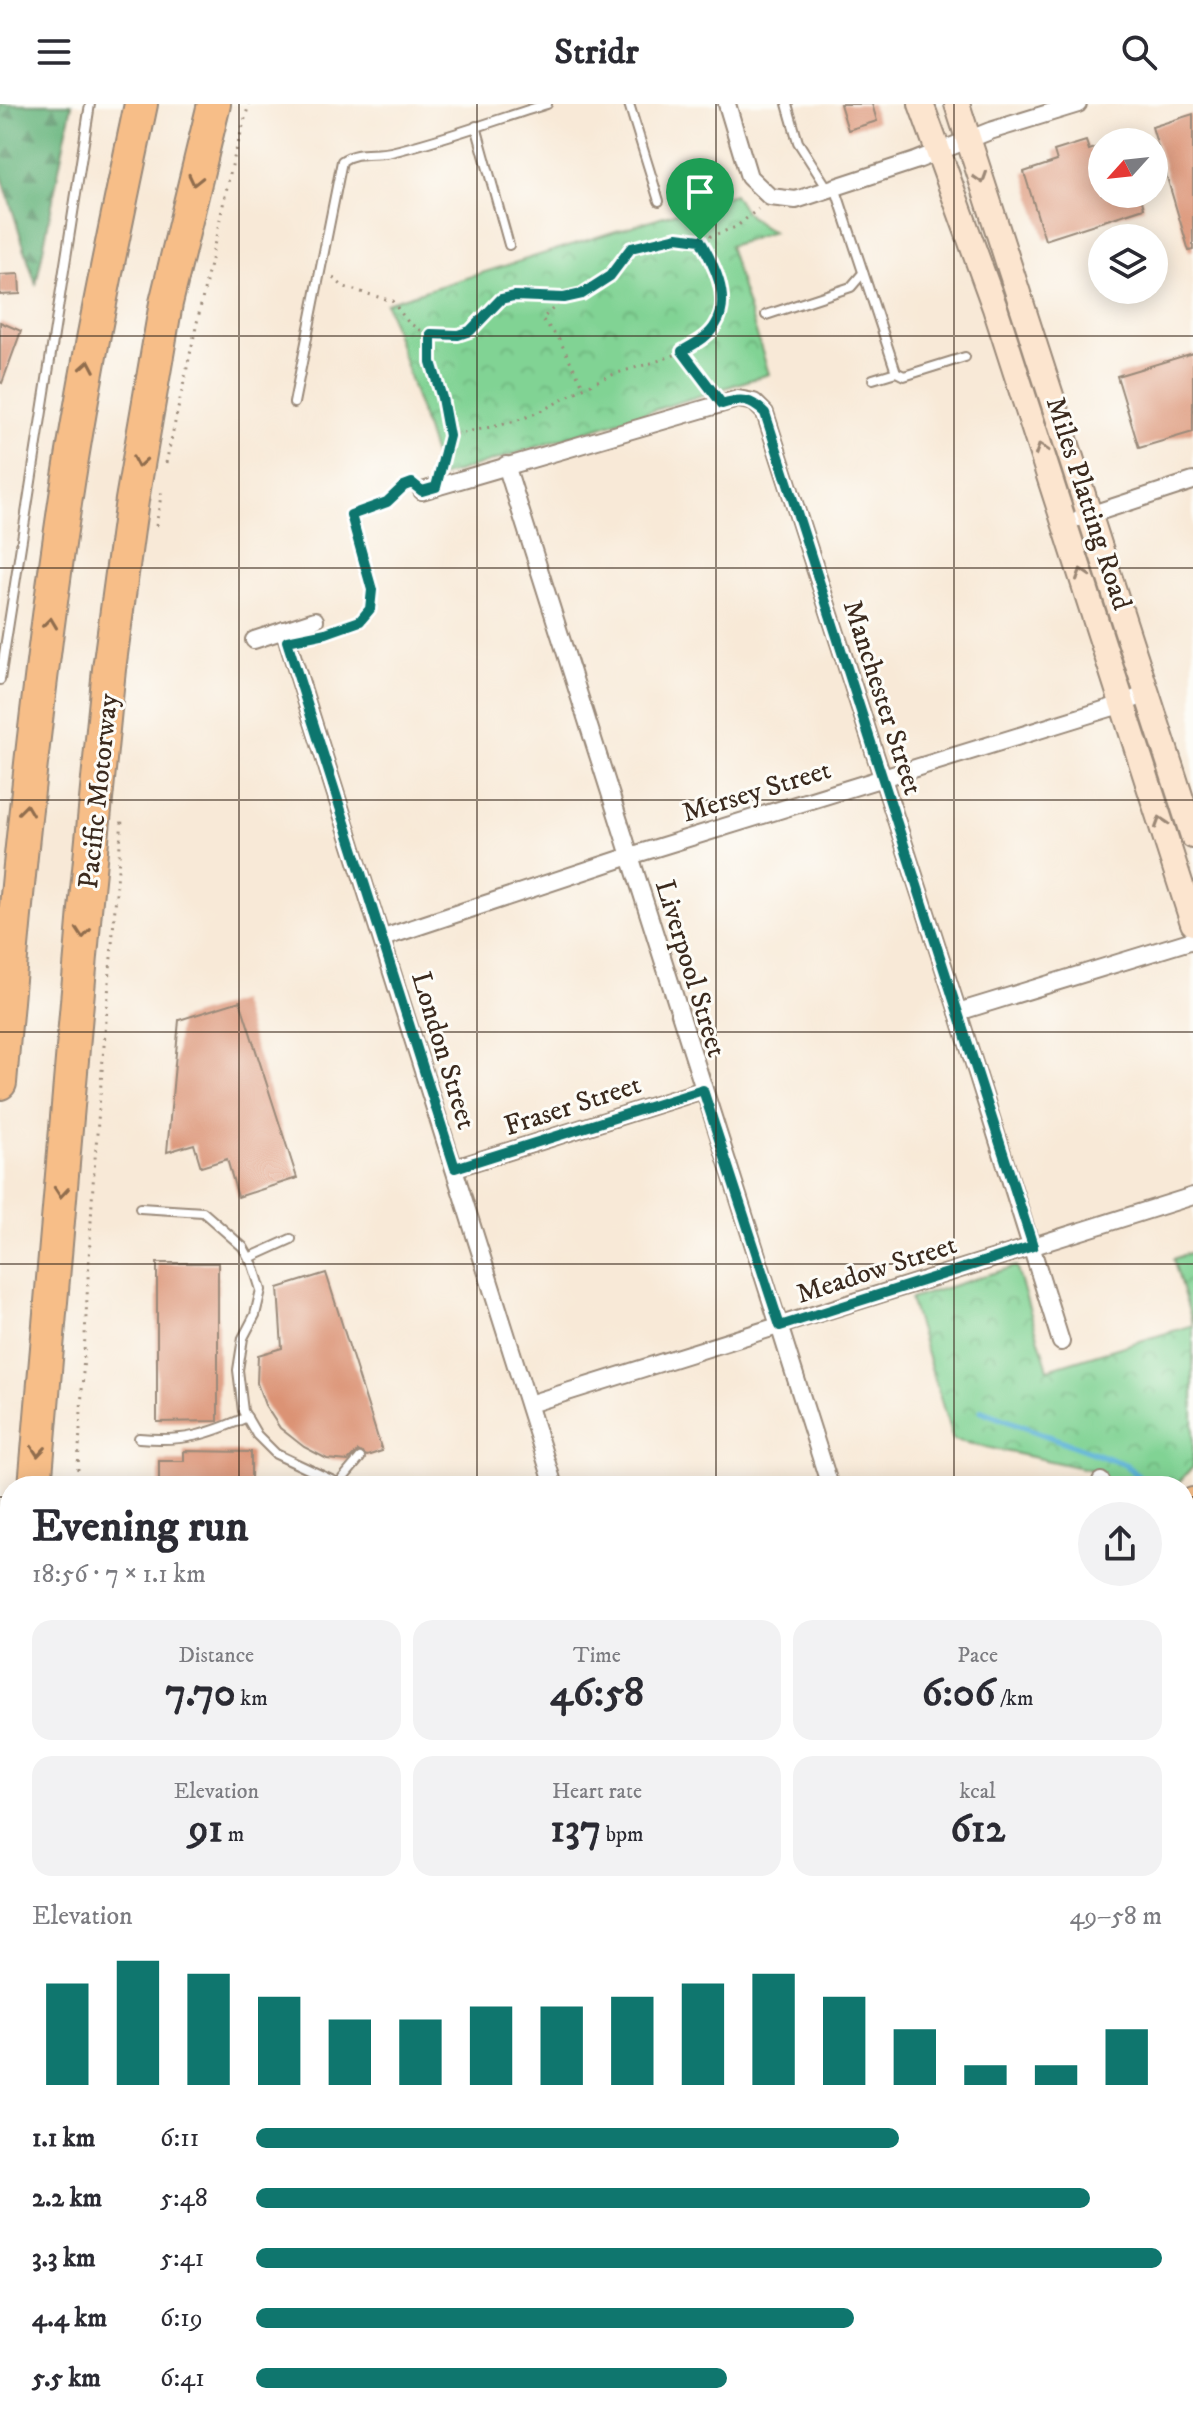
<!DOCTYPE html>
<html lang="en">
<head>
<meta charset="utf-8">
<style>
	body { margin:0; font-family:"IM FELL DW Pica",serif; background:#f2f2f3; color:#2b2b33; height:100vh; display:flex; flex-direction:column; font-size:30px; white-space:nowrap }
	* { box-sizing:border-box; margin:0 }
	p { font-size:26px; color:#7c7c81 }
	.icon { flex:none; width:44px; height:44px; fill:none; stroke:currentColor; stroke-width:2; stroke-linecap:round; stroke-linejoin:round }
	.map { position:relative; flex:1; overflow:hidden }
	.sheet { position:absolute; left:0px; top:1372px; width:1194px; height:950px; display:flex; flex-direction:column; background:#fff; border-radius:32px 32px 0 0; box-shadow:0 4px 20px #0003 }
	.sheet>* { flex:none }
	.needle { width:52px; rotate:243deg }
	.buttons { position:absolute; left:1088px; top:24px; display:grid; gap:16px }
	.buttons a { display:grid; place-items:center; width:80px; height:80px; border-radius:50%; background:#fff; box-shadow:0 4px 20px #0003; font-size:40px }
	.pin { position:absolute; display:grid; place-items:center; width:68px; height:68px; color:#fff; margin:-82px -34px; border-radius:50% 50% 50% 0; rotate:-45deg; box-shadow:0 0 8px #0007 }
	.pin .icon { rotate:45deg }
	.round { display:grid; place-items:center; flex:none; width:84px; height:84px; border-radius:42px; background:#f2f2f3 }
	.headline { display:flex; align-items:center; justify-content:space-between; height:136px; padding:0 32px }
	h1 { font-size:44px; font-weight:700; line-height:60px }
	.metrics { display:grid; grid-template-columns:repeat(3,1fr); gap:12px; height:136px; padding:8px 32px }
	.metrics div { display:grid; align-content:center; border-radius:20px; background:#f2f2f3; text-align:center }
	.metrics b { font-size:40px; font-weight:700 }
	.metrics small { font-size:22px; font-weight:400 }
	.metrics p { font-size:22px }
	.chart { height:224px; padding:16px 32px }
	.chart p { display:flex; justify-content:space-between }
	.chart svg { width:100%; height:144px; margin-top:8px; stroke:#0f766e; stroke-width:6 }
	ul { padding:0 32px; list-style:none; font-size:26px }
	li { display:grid; grid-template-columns:128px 96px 1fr; align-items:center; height:60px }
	li i { height:20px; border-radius:10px; background:#0f766e }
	header { display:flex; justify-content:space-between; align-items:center; height:104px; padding:0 32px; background:#fff; font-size:36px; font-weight:700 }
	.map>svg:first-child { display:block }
	.grass { fill:url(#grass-dots); stroke:#5e7e59; stroke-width:2 }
	.forest { fill:url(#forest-firs); stroke:#52704e; stroke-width:2 }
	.park { fill:url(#park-crowns); stroke:#5e7e59; stroke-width:2 }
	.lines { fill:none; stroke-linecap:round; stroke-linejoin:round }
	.stream { stroke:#5cb2d8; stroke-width:6 }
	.building { fill:#db9375 }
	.lane-casing { stroke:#9a8a7a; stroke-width:12 }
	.street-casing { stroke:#9a8a7a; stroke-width:20 }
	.secondary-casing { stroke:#9a8a7a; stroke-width:28 }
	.primary-casing { stroke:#9a8a7a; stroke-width:30 }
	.highway-casing { stroke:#9a8a7a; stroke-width:36 }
	.path { stroke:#9a8a7a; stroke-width:3; stroke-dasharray:2 6; stroke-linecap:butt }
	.lane { stroke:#fff; stroke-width:8 }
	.street { stroke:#fff; stroke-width:16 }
	.secondary { stroke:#fce5cf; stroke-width:24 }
	.primary { stroke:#f7be88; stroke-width:26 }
	.highway { stroke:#f7be88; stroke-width:32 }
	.oneway { stroke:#9c8876 }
	.oneway2 { stroke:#906d4e }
	.route-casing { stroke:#fff; stroke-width:16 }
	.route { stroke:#0f766e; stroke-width:10 }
	.grid { fill:none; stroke:#3b2a1e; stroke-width:2; stroke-opacity:0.55 }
	.labels { text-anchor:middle; stroke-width:6; stroke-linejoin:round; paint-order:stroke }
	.street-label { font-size:28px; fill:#3b2a1e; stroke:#fdfcf7 }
</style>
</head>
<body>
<header><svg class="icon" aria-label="menu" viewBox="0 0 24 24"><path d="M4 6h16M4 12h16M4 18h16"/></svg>Stridr<svg class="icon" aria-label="search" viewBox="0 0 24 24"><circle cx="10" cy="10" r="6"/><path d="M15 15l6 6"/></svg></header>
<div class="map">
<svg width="1193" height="2321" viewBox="0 0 1193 2321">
	<defs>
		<pattern id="grass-dots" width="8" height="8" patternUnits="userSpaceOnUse" patternTransform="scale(2)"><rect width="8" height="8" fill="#81d394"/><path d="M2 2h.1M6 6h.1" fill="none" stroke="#70b57f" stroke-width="1.8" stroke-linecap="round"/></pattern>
		<pattern id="forest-firs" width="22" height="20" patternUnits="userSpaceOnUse" patternTransform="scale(2)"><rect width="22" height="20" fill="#68b57e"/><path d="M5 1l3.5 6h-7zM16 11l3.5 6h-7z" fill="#579367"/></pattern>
		<pattern id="park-crowns" width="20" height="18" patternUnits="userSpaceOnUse" patternTransform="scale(2)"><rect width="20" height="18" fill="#81d394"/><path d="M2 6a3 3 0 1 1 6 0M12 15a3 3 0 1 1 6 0" fill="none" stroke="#70b57f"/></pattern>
	</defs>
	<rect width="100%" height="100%" fill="#fdfcf7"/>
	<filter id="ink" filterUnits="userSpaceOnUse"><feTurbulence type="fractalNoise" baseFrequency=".0125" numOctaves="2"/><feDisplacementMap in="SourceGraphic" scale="16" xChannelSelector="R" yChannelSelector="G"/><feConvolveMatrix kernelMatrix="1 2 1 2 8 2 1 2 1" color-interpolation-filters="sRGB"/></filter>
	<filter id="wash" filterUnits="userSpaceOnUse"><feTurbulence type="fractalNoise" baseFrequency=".006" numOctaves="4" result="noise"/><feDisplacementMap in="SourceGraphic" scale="32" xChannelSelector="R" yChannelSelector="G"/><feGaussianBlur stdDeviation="1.8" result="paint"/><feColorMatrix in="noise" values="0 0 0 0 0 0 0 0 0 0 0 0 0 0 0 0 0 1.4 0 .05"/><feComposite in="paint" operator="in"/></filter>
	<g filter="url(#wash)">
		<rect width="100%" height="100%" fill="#f8e9d7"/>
		<polygon class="grass" points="1193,1965 1193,2062 1184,2065 1184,1968"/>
		<g class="forest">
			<polygon points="0,0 72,0 36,181 0,66"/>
			<polygon points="10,2167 10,2312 215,2312 226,2321 0,2321"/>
		</g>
		<g class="park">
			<path d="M734,90C744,108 754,119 773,128L729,142L769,270L441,373L386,199Z"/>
			<polygon points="1193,1148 1193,1363 1175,1382 1112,1382 1096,1367 953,1336 910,1195 1016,1162 1048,1265 1193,1221 1173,1155"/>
		</g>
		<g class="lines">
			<polyline class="stream" points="981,1307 1126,1361 1148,1382"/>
		</g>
		<g id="blocks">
			<g class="building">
				<polygon points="840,0 872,0 877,17 848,26"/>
				<polygon points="1193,10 1193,146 1189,147 1152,23"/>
				<polygon points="1086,37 1089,46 1102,42 1102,90 1140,90 1144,104 1045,136 1024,68 1057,57 1054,47"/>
				<polygon points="19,170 20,190 0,191 0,171"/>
				<polygon points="0,218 21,227 2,279 0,278"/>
				<polygon points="1193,249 1193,328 1139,344 1117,272"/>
				<polygon points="240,897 297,1074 238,1093 227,1055 201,1063 194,1040 167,1048 179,916"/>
				<polygon points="157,1159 218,1159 218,1317 157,1318"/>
				<polygon points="326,1169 382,1347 367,1352 358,1347 348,1357 327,1355 304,1343 280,1324 265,1301 257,1279 258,1251 282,1244 278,1184"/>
				<polygon points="184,1347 251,1348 251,1382 159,1382 159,1357 184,1357"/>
			</g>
		</g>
	</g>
	<g filter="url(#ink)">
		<use href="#blocks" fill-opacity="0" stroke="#9a8a7a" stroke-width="2"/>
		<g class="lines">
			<g class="lane-casing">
				<g id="lane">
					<polyline points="629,0 659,97"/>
					<polyline points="787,0 798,38 828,85"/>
					<polyline points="476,22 509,141"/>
					<polyline points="835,83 896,268 904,272 965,253"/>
					<polyline points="766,211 851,183 863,169"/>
					<polyline points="873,275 896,268"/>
					<path d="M294,299L342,57C357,46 374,52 391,48C443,36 495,16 547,0"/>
					<polyline points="0,576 90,0"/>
					<polyline points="140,1104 203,1108 243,1143 253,1161 261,1186 255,1211 243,1234 238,1266 243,1307 257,1331 276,1350 344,1382"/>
					<polyline points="249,1154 291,1135"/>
					<path d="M139,1334C183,1338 207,1331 247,1313"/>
					<polyline points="339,1379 360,1354"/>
					<polyline points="1184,2211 1193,2208"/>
					<polyline points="628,2312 643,2321"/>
					<polyline points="748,2312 751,2321"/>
				</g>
			</g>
			<g class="street-casing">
				<g id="street">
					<polyline points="727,0 749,73 770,93 796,96 915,57 990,27 1078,0"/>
					<polyline points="506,361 830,1382"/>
					<polyline points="422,387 738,295 754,298 765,309 958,908 1061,1238"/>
					<polyline points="1080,414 1193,377"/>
					<polyline points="284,526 554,1382"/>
					<polyline points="254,536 315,516"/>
					<polyline points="383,834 630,752 1123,600 1145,590"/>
					<polyline points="958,908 1193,836"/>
					<polyline points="455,1064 703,986"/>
					<polyline points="529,1300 1193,1092"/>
					<polyline points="1101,1377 1103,1382"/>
				</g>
			</g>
			<g class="secondary-casing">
				<g id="secondary">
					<polyline points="921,0 995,204 1193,819"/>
					<polyline points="957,0 1193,732"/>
					<polyline points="847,2312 850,2321"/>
				</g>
			</g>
			<g class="primary-casing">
				<g id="primary">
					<polyline points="1184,1407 1193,1397"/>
					<polyline points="1184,1459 1193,1449"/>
					<polyline points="370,2313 379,2321"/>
					<polyline points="411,2321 418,2312"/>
				</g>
			</g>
			<g class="highway-casing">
				<g id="highway">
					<path d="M0,979C16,785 36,592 65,399C85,265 113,133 141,0"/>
					<polyline points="35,1382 85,806 109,565 132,396 166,199 214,0"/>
					<polyline points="0,1791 10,1673"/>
					<polyline points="255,2312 265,2321"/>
				</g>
			</g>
			<g class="path">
				<polyline points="333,174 344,183 392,197 408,218 418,225 431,230 458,231 478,222 501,195 514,192 564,194 582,190 610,172 631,144 677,133 700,136 736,123 758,105"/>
				<polyline points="564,194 542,215 559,235 584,284"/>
				<polyline points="431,231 431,258 442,294 449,332"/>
				<polyline points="682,247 711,285"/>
				<polyline points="166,359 231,65 249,0"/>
				<path d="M441,364L449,332C472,326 498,323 521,315C550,305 576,286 604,274C637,260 700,253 718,218C731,191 713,159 700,136"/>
				<polyline points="156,422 162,386"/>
				<polyline points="330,528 367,512 370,505 372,486 351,411 387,398 404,382"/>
				<polyline points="77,1382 93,1080 122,715"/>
				<polyline points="307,2312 325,2321"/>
				<polyline points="533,2321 538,2312"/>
			</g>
			<use href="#lane" class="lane"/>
			<use href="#street" class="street"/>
			<use href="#secondary" class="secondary"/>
			<use href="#primary" class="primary"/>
			<use href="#highway" class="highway"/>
		</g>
		<defs><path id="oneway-chevron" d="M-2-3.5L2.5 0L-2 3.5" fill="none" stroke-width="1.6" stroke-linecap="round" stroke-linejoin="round" transform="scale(2)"/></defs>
		<g class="oneway">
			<use href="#oneway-chevron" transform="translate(981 74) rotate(72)"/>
			<use href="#oneway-chevron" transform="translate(1041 345) rotate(-108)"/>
			<use href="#oneway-chevron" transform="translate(1082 470) rotate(-108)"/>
			<use href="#oneway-chevron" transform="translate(1161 718) rotate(-108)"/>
		</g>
		<g class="oneway2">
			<use href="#oneway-chevron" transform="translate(195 76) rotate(103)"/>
			<use href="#oneway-chevron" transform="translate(88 262) rotate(-80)"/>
			<use href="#oneway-chevron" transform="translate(139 358) rotate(100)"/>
			<use href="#oneway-chevron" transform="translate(50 519) rotate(-83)"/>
			<use href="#oneway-chevron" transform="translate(26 706) rotate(-83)"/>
			<use href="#oneway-chevron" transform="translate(83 829) rotate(95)"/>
			<use href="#oneway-chevron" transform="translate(61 1088) rotate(95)"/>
			<use href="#oneway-chevron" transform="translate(38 1347) rotate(95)"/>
		</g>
	</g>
	<g class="lines" filter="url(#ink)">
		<g class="route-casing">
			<path id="route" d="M677,133L700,136C713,159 732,194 716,220C709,233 694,240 682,247L722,300C741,294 751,295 765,309L1033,1142L780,1222L703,986L455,1064L287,537L326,529L360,517L370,505L372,486L351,411L387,398L404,382L412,379L422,387L436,383L449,332L442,294L431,258V230L458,231L470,227L501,195L514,192L564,194L582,190L610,172L631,144Z"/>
		</g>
		<use href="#route" class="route"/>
	</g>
	<path class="grid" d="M239,0V1382M477,0V1382M716,0V1382M954,0V1382M0,232H1193M0,464H1193M0,696H1193M0,928H1193M0,1160H1193M0,1393H10M1184,1393H1193M0,1625H10M1184,1625H1193M0,1857H10M1184,1857H1193M0,2089H10M1184,2089H1193M239,2312V2321M477,2312V2321M716,2312V2321M954,2312V2321"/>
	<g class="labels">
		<g class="street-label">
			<text transform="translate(1090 399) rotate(72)" y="10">Miles Platting Road</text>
			<text transform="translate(884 593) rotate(72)" y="10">Manchester Street</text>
			<text transform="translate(756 686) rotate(-17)" y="10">Mersey Street</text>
			<text transform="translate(97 687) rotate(-84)" y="10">Pacific Motorway</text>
			<text transform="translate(692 864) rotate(73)" y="10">Liverpool Street</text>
			<text transform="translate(445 946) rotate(73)" y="10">London Street</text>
			<text transform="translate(572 1000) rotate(-18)" y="10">Fraser Street</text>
			<text transform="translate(876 1164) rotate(-18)" y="10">Meadow Street</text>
		</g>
	</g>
</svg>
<div class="buttons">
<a><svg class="needle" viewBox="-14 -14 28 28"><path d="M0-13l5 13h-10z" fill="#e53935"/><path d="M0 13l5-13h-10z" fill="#7c7c81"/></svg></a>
<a><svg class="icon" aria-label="layers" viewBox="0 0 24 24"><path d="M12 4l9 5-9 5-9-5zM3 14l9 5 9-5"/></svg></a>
</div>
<div class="pin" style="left:700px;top:136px;background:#1e9e55"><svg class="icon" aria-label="arrive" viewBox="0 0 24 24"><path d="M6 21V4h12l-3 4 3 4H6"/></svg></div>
<section class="sheet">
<div class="headline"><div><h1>Evening run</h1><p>18:56 · 7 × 1.1 km</p></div><a class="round"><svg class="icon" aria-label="share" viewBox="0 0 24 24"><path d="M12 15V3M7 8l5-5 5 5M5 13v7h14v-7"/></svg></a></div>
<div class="metrics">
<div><p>Distance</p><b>7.70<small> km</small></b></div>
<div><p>Time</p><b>46:58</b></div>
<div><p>Pace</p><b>6:06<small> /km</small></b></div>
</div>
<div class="metrics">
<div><p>Elevation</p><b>91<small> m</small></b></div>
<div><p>Heart rate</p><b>137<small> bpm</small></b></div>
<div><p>kcal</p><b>612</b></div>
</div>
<div class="chart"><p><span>Elevation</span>49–58 m</p>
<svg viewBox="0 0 160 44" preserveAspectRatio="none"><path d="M5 44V13M15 44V6M25 44V10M35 44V17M45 44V24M55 44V24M65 44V20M75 44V20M85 44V17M95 44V13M105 44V10M115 44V17M125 44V27M135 44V38M145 44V38M155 44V27"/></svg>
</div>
<ul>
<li><b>1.1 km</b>6:11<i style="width:71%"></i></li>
<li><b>2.2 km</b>5:48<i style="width:92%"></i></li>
<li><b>3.3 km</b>5:41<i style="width:100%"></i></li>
<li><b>4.4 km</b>6:19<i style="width:66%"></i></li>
<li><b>5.5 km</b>6:41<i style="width:52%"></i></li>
</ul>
</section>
</div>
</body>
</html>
